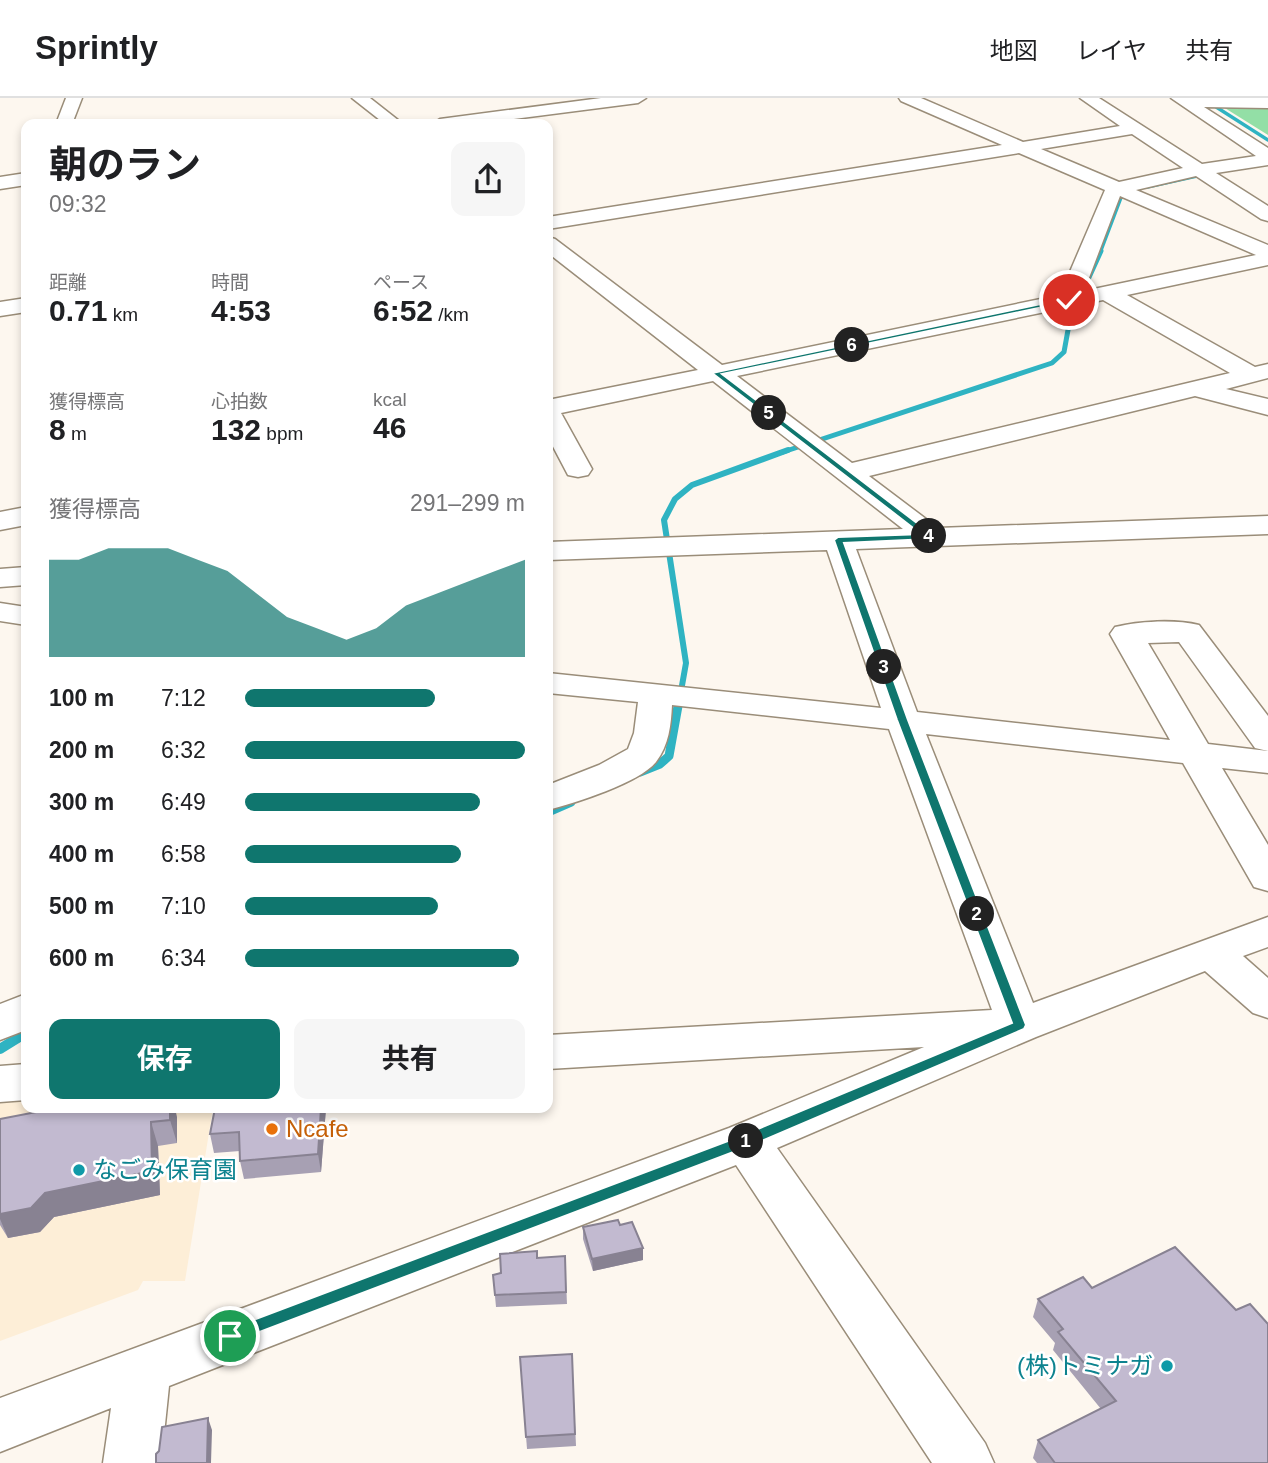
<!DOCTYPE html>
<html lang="ja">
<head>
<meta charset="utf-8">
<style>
	body { margin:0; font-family:Arial,"Noto Sans JP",sans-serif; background:#f6f6f6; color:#202124; height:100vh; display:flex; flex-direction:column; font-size:26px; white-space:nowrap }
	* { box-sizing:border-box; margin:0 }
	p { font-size:23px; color:#757577 }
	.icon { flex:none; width:38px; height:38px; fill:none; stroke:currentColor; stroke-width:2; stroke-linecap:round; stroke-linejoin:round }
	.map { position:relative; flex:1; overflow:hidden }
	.details { position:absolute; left:21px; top:21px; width:532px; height:994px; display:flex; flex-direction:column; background:#fff; border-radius:14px; box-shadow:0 4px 10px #0003 }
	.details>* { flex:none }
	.pin { position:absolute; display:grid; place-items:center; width:60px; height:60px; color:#fff; margin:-30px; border:4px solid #fff; border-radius:50%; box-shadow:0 2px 7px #0007 }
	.km { position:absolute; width:35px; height:35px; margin:-18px; border-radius:50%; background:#222; color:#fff; font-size:19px; line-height:35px; text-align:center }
	.round { display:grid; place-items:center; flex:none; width:74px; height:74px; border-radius:14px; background:#f6f6f6 }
	.summary { display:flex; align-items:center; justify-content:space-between; height:119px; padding:0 28px }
	h1 { font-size:38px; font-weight:700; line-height:52px }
	.stats { display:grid; grid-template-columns:repeat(3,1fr); gap:10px; height:119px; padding:7px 28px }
	.stats div { display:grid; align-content:center }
	.stats b { font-size:30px; font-weight:700 }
	.stats small { font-size:19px; font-weight:400 }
	.stats p { font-size:19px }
	.chart { height:196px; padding:14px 28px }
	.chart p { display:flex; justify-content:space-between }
	.chart svg { width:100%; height:126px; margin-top:7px; fill:#0f766e; opacity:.7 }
	.cta { display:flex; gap:14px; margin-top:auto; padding:14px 28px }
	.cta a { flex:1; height:80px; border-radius:14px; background:#0f766e; color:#fff; font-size:28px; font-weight:700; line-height:80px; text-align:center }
	.cta a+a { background:#f6f6f6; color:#202124 }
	ul { padding:0 28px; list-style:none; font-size:23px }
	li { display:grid; grid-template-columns:112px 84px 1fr; align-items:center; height:52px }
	li i { height:18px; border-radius:9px; background:#0f766e }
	header { display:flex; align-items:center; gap:42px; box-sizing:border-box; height:98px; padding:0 35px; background:#fff; border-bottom:2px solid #e0e0e0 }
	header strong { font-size:33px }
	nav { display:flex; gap:38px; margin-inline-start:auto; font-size:24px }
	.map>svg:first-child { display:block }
	.built { fill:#fdeed7 }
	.forest { fill:#93dfa6 }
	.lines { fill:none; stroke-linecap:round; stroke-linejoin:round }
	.stream-far4 { stroke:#2fb3c2; stroke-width:3.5 }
	.stream-far3 { stroke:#2fb3c2; stroke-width:5 }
	.stream-far2 { stroke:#2fb3c2; stroke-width:6 }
	.stream-far1 { stroke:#2fb3c2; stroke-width:9 }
	.stream { stroke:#2fb3c2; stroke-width:10 }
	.minor-casing { stroke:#9a8d79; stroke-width:3 }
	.minor { fill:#fff; fill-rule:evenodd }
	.wall { fill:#a7a0b3 }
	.shaded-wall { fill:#888292 }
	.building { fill:#c2bad0; stroke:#888292; stroke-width:2 }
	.route { fill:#0f766e; stroke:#fff; stroke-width:2 }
	.food-dot { fill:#e8710a; stroke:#fff; stroke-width:2.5 }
	.culture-dot { fill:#0f9aa8; stroke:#fff; stroke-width:2.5 }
	.labels { text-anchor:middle; stroke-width:5; stroke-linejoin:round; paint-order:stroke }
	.near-food-label { font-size:24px; fill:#c56008; stroke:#fff; text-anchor:start }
	.near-culture-label { font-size:24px; fill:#0d838f; stroke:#fff; text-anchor:start }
</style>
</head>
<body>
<header>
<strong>Sprintly</strong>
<nav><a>地図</a><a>レイヤ</a><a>共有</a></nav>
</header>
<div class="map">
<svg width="1268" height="1365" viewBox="0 0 1268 1365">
	<rect width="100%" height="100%" fill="#fdf7ef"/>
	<polygon class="built" points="26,1001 26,1010 213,1010 185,1183 143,1183 138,1192 0,1243 0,1002"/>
	<polygon class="forest" points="1220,7 1268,7 1268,37"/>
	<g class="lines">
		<g class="stream-far4">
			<polyline points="1202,0 1268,42"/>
			<polyline points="1147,89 1206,76"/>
			<polyline points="1100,155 1122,97 1128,94"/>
		</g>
		<polyline class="stream-far3" points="783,354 1052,265 1064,254 1070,221 1101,153"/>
		<polyline class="stream-far2" points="678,610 686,565 664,422 675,401 692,387 788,352"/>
		<g class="stream-far1">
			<polyline points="640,674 660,666 669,658 678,608"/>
			<polyline points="548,714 571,704"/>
			<polyline points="18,940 26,935"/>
		</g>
		<polyline class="stream" points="0,951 21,938"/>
		<g class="minor-casing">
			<g id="minor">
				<polygon points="66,0 82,0 72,26 56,26"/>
				<polygon points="352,0 370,0 403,26 385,26"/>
				<polygon points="601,0 646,0 638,5 476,26 432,26 440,21"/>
				<path d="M899,0H921L1023,44L1120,28L1080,0H1099L1202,66L1256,58L1171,0H1268V10L1204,9L1268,50V67L1216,75L1268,108V123L1261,121L1196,78L1136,92L1268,147V167L1127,197L1255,269L1268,266V280L1226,291L1268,301V317L1195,298L869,378L938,430L1268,418V436L856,451L917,614L1170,642L1110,536L1115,529C1139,523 1175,521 1199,527L1268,618V653L1255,650L1179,544L1148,545L1208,646L1268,653V675L1222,670L1268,747V793L1254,789L1183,665L926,636L1033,905L1268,819V849L1243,858L1268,880V920L1253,915L1205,873L1036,939L777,1050L985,1345L994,1365H932L736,1067L169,1288L161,1365H103L111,1310L0,1354V1300L729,1030L924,949L548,971V937L992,912L889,631L672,607C671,627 669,647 656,664C639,685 575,705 548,712V687L599,667L628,651L634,635L638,604L548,595V575L881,610L827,452L548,462V444L903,431L713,283L561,315L592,371L588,377L578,379L568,377L548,339V302L698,272L548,155V139L555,141L722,267L1060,197L1105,92L1019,55L548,131V119L1002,47L901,3ZM1132,36L1183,70L1119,84L1041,51ZM1120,98L1256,157L1084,193ZM1103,202L1230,275L852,365L737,278Z"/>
				<polygon points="26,75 26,87 0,91 0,79"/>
				<polygon points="26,200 26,214 0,218 0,204"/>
				<polygon points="26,409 26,427 0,432 0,414"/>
				<polygon points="26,469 26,487 0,489 0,471"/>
				<polygon points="0,505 26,509 26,527 0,523"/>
				<polygon points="26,896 26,932 0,942 0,906"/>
				<polygon points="26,966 26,1002 0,1004 0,968"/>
			</g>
		</g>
		<use href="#minor" class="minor"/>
	</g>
	<g class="wall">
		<polygon points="326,1010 321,1074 244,1081 240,1063 240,1053 214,1055 210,1036"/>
		<polygon points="177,1019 177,1045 158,1048 160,1097 54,1119 40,1134 8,1140 0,1127 0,1021"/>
		<polygon points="620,1127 643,1162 593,1173 583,1141 583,1129"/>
		<polygon points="565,1158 567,1206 496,1209 493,1177 538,1160"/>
		<polygon points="1092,1190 1268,1365 1037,1365 1033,1360 1038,1342 1101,1311 1053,1252 1055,1245 1033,1219 1038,1201"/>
		<polygon points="572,1256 576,1348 527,1351 520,1259"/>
	</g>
	<g class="shaded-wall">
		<polygon points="170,1010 175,1010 177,1019 177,1045 170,1022"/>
		<polygon points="321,1010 326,1010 321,1074 318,1056"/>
		<polygon points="151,1024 158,1048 160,1097 54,1119 40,1134 8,1140 0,1121 0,1116 45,1095"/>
		<polygon points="643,1150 643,1162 593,1173 592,1161"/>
		<polygon points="208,1320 212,1332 211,1365 207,1365"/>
	</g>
	<g class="building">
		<polygon points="57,1010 170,1010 170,1022 151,1024 152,1073 45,1095 31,1110 0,1116 0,1021"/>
		<polygon points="215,1010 321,1010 318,1056 240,1063 239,1034 210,1036"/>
		<polygon points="618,1122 620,1127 632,1124 643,1150 592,1161 583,1129"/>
		<polygon points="1175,1149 1236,1212 1250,1206 1268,1226 1268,1365 1055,1365 1038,1342 1116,1303 1058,1234 1063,1231 1038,1201 1083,1179 1092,1190"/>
		<polygon points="537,1153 537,1160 565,1158 566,1194 495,1197 493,1177 501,1175 500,1156"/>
		<polygon points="572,1256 575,1336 526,1339 520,1259"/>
		<polygon points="208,1320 207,1365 156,1365 156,1356 159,1353 162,1329"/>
	</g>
	<polygon class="route" points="1069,200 1072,203 722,276 934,438 930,441 844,445 908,622 1026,927 1024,931 752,1047 236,1243 230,1246 224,1243 222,1238 224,1233 741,1038 1012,925 897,622 834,442 838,439 921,436 712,275"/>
	<circle class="food-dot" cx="272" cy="1031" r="7"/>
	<g class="culture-dot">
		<circle cx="79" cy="1072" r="7"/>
		<circle cx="1167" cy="1268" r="7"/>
	</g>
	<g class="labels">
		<g class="near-food-label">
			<text x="286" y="1039">Ncafe</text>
		</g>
		<g class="near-culture-label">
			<text x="93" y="1080">なごみ保育園</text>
			<text x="1153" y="1276" text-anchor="end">(株)トミナガ</text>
		</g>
	</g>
</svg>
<div class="pin" style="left:230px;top:1238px;background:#1e9e55"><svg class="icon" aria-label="arrive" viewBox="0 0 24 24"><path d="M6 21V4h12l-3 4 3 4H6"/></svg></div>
<div class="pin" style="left:1069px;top:202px;background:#d93025"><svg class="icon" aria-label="check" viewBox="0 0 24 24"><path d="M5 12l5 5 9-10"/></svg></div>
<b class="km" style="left:746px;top:1043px">1</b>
<b class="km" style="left:977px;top:816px">2</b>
<b class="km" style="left:884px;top:569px">3</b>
<b class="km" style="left:929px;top:438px">4</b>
<b class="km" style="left:769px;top:315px">5</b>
<b class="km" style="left:852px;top:247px">6</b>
<section class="details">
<div class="summary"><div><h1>朝のラン</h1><p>09:32</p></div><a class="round"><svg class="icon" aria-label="share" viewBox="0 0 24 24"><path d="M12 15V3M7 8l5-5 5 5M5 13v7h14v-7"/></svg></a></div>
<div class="stats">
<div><p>距離</p><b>0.71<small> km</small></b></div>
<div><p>時間</p><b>4:53</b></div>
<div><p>ペース</p><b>6:52<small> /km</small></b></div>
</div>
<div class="stats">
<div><p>獲得標高</p><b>8<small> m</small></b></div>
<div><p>心拍数</p><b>132<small> bpm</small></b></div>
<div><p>kcal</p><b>46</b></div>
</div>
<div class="chart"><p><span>獲得標高</span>291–299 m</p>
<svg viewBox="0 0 160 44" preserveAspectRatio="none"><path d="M0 44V10L10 10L20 6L30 6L40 6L50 10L60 14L70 22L80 30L90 34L100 38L110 34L120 26L130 22L140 18L150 14L160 10V44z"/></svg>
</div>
<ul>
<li><b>100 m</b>7:12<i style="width:68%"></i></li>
<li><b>200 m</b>6:32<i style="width:100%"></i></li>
<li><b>300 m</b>6:49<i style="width:84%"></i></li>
<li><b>400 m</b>6:58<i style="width:77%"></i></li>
<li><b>500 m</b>7:10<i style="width:69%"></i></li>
<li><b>600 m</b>6:34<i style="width:98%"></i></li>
</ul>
<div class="cta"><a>保存</a><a>共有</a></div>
</section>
</div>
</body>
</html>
